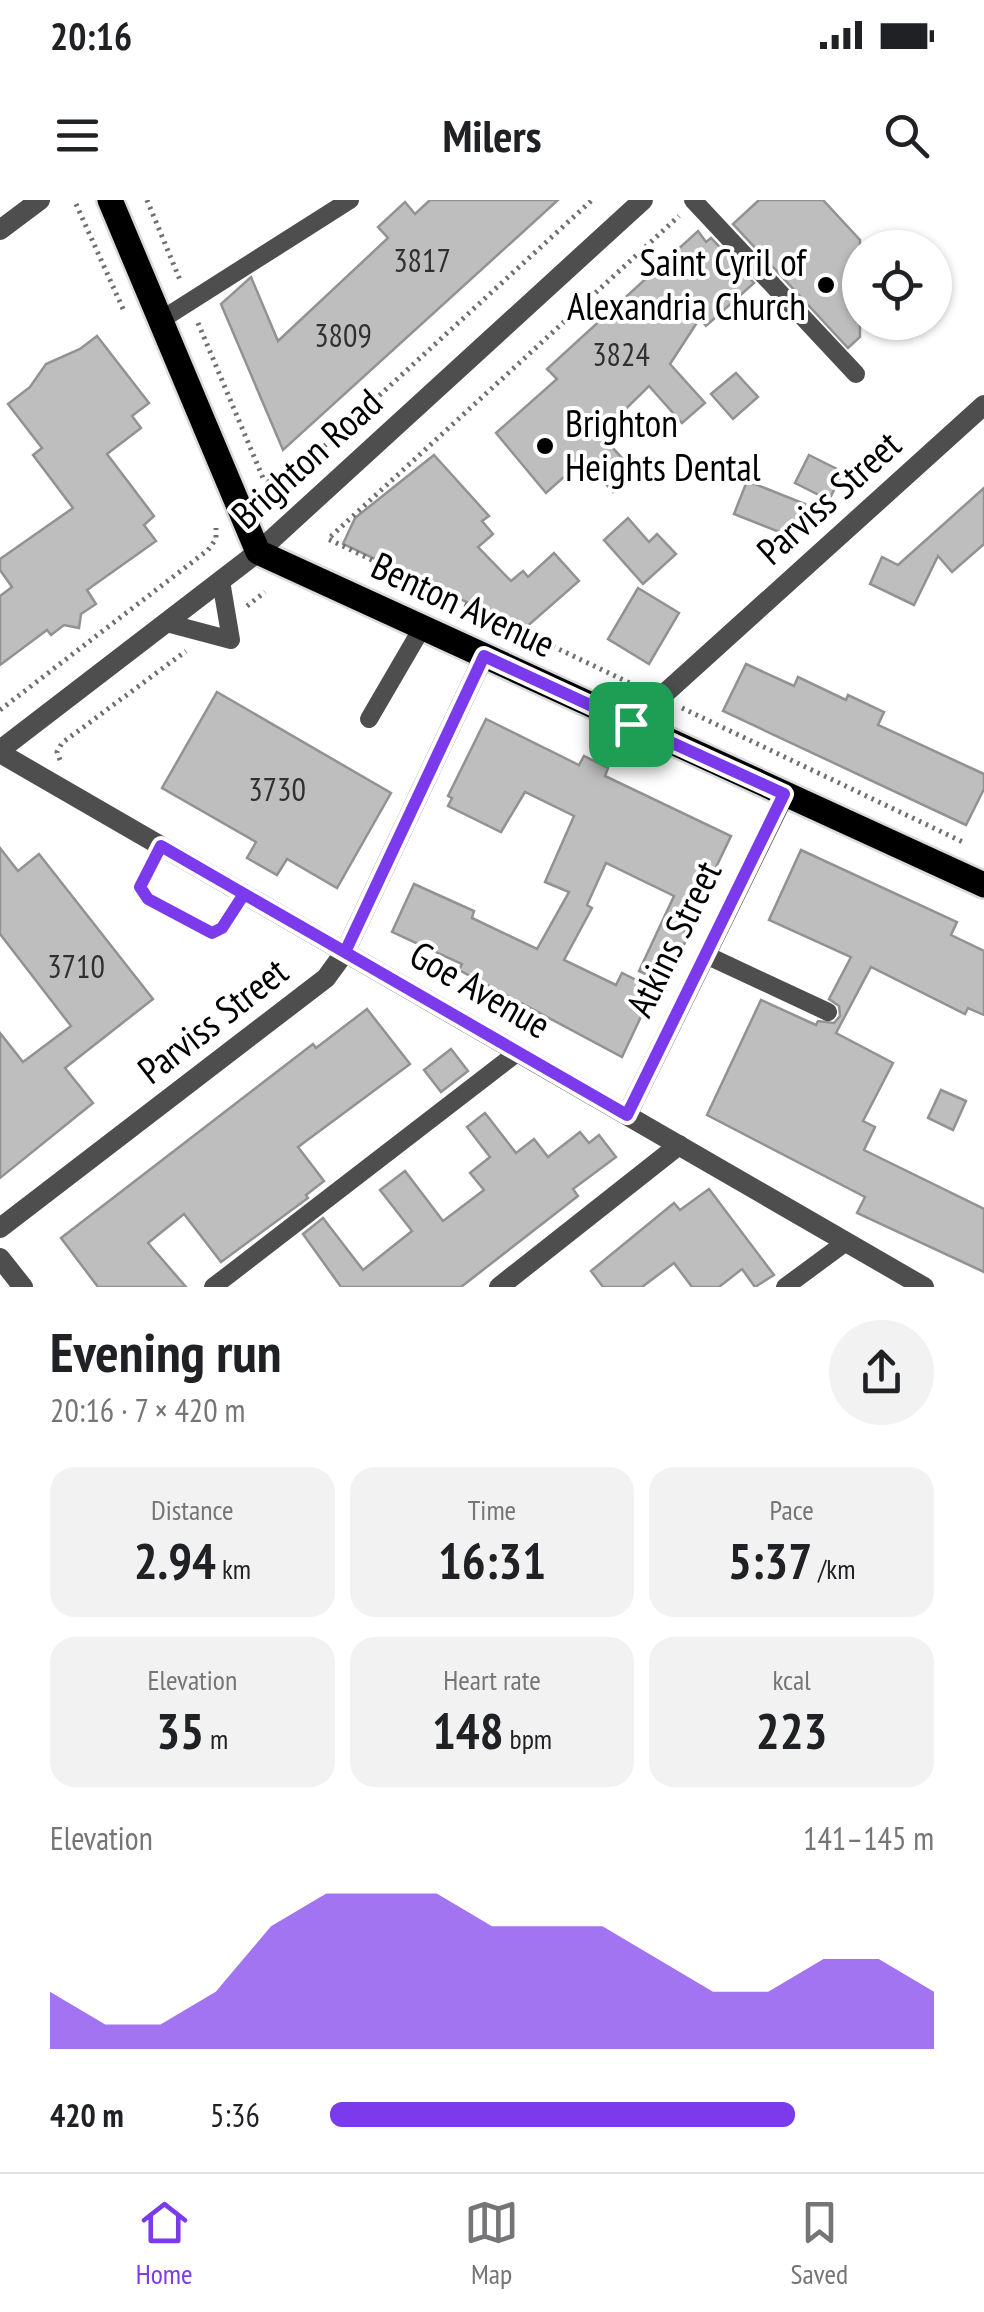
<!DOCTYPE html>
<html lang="en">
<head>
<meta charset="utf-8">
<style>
	body { margin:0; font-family:"PT Sans Narrow",sans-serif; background:#f2f2f2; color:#202124; height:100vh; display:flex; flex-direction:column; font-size:38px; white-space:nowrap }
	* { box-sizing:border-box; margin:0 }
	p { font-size:32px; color:#757577 }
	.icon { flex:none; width:55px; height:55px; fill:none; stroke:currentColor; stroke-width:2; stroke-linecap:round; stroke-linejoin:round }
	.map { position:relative; height:1087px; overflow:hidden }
	.panel { display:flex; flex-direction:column; background:#fff; flex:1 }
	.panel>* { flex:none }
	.buttons { position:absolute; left:842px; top:30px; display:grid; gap:20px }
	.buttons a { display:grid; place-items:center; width:110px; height:110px; border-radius:50%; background:#fff; box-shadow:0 2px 8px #0004; font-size:50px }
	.pin { position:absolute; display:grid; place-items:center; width:85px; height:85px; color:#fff; margin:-42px; border-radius:20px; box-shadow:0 5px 15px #0006 }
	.round { display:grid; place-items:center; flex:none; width:105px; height:105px; border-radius:52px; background:#f2f2f2 }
	.head { display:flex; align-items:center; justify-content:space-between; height:170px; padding:0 50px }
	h1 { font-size:55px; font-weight:700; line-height:75px }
	.metrics { display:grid; grid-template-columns:repeat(3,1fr); gap:15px; height:170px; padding:10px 50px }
	.metrics div { display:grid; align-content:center; border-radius:25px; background:#f2f2f2; text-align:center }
	.metrics b { font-size:50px; font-weight:700 }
	.metrics small { font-size:28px; font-weight:400 }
	.metrics p { font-size:28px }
	.chart { height:280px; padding:20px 50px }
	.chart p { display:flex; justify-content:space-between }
	.chart svg { width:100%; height:180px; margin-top:10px; fill:#7c3aed; opacity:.7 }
	ul { padding:0 50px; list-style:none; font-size:32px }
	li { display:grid; grid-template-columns:160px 120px 1fr; align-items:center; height:75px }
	li i { height:25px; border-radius:12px; background:#7c3aed }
	.status { display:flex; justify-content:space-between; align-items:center; height:70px; padding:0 50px; background:#fff; direction:ltr }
	.status svg { height:28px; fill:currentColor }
	header { display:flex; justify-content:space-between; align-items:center; height:130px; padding:0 50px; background:#fff; font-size:45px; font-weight:700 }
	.dock { display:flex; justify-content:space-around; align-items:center; height:140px; border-top:2px solid #e0e0e0; background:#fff; font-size:28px; color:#757577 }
	.dock a { display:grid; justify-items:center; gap:5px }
	.dock .selected { color:#7c3aed }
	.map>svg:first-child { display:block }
	.building { fill:#bebebe; stroke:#929292; stroke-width:2.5 }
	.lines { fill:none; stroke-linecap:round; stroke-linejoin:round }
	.primary-casing { stroke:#dbdbdb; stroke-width:30 }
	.path { stroke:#707070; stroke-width:5; stroke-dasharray:2.5 5; stroke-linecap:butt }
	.service { stroke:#4e4e4e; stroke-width:18 }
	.minor { stroke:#4e4e4e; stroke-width:20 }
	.tertiary { stroke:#4e4e4e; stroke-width:20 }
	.primary { stroke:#000; stroke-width:25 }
	.route-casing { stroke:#fff; stroke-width:20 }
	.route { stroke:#7c3aed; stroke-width:12 }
	.poi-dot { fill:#000; stroke:#fff; stroke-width:4 }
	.labels { text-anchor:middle; stroke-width:8; stroke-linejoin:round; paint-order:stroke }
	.number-label { font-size:32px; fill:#303030 }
	.poi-label { font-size:38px; fill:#000; stroke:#fff; text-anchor:end }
	.street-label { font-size:38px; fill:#000; stroke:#fff }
</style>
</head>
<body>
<div class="status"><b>20:16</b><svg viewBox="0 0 49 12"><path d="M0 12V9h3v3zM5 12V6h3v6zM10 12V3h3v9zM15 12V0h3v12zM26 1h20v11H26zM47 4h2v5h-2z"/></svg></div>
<header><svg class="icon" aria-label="menu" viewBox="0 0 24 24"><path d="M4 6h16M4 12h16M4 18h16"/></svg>Milers<svg class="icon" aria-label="search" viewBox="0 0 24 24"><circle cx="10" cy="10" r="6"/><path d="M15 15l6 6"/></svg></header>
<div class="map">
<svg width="984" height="1087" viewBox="0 0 984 1087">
	<rect width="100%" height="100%" fill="#fff"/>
	<g class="building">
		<polygon points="430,0 558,0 283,250 221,104 251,77 278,141 388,38 378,27 405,2 415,14"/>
		<polygon points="759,0 823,0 860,40 860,137 848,148 733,24"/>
		<polygon points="698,31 706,42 711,38 754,83 706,126 700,118 670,164 705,203 682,223 649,186 600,234 635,272 613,292 584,259 546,293 496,233 557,179 547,169"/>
		<polygon points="97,136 149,203 132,216 141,228 107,254 154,316 144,325 156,341 87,390 96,404 81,414 79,428 64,425 51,435 47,430 0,465 0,396 12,387 0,370 0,359 73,308 33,255 42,248 8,204 30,187 46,164 80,149"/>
		<polygon points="736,173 758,197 733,219 711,194"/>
		<polygon points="434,255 489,316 482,321 493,334 478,347 511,381 523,371 528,377 554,353 579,381 524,429 343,344 355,318"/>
		<polygon points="809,255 843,272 829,300 795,283"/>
		<polygon points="747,281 805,304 792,337 734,314"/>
		<polygon points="984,288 984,344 952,372 938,356 914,405 870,384 882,357 898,365"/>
		<polygon points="628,318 649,342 657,334 676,354 643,384 604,340"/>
		<polygon points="638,388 679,413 649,464 608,439"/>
		<polygon points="746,464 794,486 798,477 846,500 848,495 884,512 878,525 984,574 984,589 966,625 723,511"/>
		<polygon points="217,492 391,593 337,688 287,659 277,675 247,658 256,642 162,588"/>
		<polygon points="486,519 579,565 584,556 608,568 605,576 731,636 684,734 688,736 666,783 639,771 674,696 606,663 587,705 592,708 564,760 616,785 622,773 654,789 622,857 459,770 462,764 392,732 414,684 474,711 472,718 537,749 569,692 545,682 574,616 525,592 501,632 448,606 452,598 448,596"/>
		<polygon points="0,648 18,671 39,654 153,799 65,868 93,903 0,978 0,833 23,862 71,826 0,734"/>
		<polygon points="801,650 957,722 951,735 984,751 984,815 968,808 965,814 871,767 836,833 893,863 863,921 875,927 864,950 984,1009 984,1072 857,1013 865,997 707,915 761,800 816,825 818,821 834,823 840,816 839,806 829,799 851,757 769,720"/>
		<polygon points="367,809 410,864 298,947 324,981 306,995 308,998 221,1062 184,1014 148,1043 186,1087 98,1087 61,1038 313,844 316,848"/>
		<polygon points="451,849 468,871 441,892 424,870"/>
		<polygon points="941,890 966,901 953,930 928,918"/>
		<polygon points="485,913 516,953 534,939 548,957 580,932 589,943 599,935 616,957 573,989 578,996 461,1087 341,1087 303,1034 323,1018 363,1070 412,1031 380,990 405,971 443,1021 484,990 470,973 490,957 467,927"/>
		<polygon points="709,989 774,1075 755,1087 742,1069 719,1087 692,1087 674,1063 642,1087 603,1087 591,1071 674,1003 680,1010"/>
	</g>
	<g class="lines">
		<g class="primary-casing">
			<polyline id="primary" points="110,0 258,352 984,685"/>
		</g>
		<g class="path">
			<polyline points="147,0 180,80"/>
			<polyline points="76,4 124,111"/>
			<polyline points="198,123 263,278 274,287 284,283 592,0"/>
			<polyline points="247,406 265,392"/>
			<polyline points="636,486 328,339 679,16"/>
			<polyline points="682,508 965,643"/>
			<polyline points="0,510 208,350 216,339 216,328"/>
			<polyline points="60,560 57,552 62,543 186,451"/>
		</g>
		<g class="service">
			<polyline points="693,0 856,174"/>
			<polyline points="161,120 350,0"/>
			<polyline points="167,423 231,440 221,381"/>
			<polyline points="369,519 422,428"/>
			<polyline points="161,647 140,687 148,699 213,733 222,728 244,694"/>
			<polyline points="706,755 828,812"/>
			<polyline points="213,1087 518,852"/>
			<polyline points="785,1087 846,1042"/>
		</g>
		<g class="minor">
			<polyline points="0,30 40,0"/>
			<polyline points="631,524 984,205"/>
			<polyline points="0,553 924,1087"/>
			<polyline points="627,915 785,594"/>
			<polyline points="0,1028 326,778 345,752 484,456"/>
			<polyline points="0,1058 23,1087"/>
			<polyline points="499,1087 679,945"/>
		</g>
		<polyline class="tertiary" points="0,550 258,352 643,0"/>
		<use href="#primary" class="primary"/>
	</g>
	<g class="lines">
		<g class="route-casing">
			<path id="route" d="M631,524L484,456L345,752L244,694L222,728L212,733L148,699L140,687L161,646C317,736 472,826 627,915L784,594L631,524"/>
		</g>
		<use href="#route" class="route"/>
	</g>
	<g class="poi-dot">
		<circle cx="826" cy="85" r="10"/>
		<circle cx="545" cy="246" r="10"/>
	</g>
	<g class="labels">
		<g class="number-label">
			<text x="422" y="72">3817</text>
			<text x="343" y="147">3809</text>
			<text x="621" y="166">3824</text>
			<text x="277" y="601">3730</text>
			<text x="76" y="778">3710</text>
		</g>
		<g class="poi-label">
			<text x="806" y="76">Saint Cyril of<tspan x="806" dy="44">Alexandria Church</tspan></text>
			<text x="565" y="237" text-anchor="start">Brighton<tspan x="565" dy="44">Heights Dental</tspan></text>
		</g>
		<g class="street-label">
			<text transform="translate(307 259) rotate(-42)" y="13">Brighton Road</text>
			<text transform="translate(829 298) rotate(-42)" y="13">Parviss Street</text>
			<text transform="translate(463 405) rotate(25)" y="13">Benton Avenue</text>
			<text transform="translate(674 739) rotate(-64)" y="13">Atkins Street</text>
			<text transform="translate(480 790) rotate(30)" y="13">Goe Avenue</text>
			<text transform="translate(213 821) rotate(-38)" y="13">Parviss Street</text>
		</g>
	</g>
</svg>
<div class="buttons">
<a><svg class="icon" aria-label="locate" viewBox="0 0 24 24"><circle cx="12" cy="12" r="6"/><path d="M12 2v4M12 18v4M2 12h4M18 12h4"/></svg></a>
</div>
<div class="pin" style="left:631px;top:524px;background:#1e9e55"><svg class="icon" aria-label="arrive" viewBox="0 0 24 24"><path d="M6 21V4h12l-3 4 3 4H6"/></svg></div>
</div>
<section class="panel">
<div class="head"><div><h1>Evening run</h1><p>20:16 · 7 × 420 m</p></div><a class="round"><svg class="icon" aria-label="share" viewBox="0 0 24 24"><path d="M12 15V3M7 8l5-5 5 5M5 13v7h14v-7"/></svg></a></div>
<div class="metrics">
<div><p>Distance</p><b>2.94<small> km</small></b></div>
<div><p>Time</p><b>16:31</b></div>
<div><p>Pace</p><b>5:37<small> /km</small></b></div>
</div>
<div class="metrics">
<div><p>Elevation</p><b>35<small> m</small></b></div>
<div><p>Heart rate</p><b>148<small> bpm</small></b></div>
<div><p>kcal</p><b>223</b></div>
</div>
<div class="chart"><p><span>Elevation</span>141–145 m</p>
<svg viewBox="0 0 160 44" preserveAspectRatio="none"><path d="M0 44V30L10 38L20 38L30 30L40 14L50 6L60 6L70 6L80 14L90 14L100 14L110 22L120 30L130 30L140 22L150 22L160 30V44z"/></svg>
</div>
<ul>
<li><b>420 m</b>5:36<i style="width:77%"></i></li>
</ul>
</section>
<nav class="dock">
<a class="selected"><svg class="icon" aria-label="home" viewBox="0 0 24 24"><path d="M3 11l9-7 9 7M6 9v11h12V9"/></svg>Home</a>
<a><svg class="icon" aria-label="map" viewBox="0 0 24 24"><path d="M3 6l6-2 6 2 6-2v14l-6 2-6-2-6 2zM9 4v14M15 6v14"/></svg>Map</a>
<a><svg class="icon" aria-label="saved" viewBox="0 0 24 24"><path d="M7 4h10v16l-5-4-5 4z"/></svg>Saved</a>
</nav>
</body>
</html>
